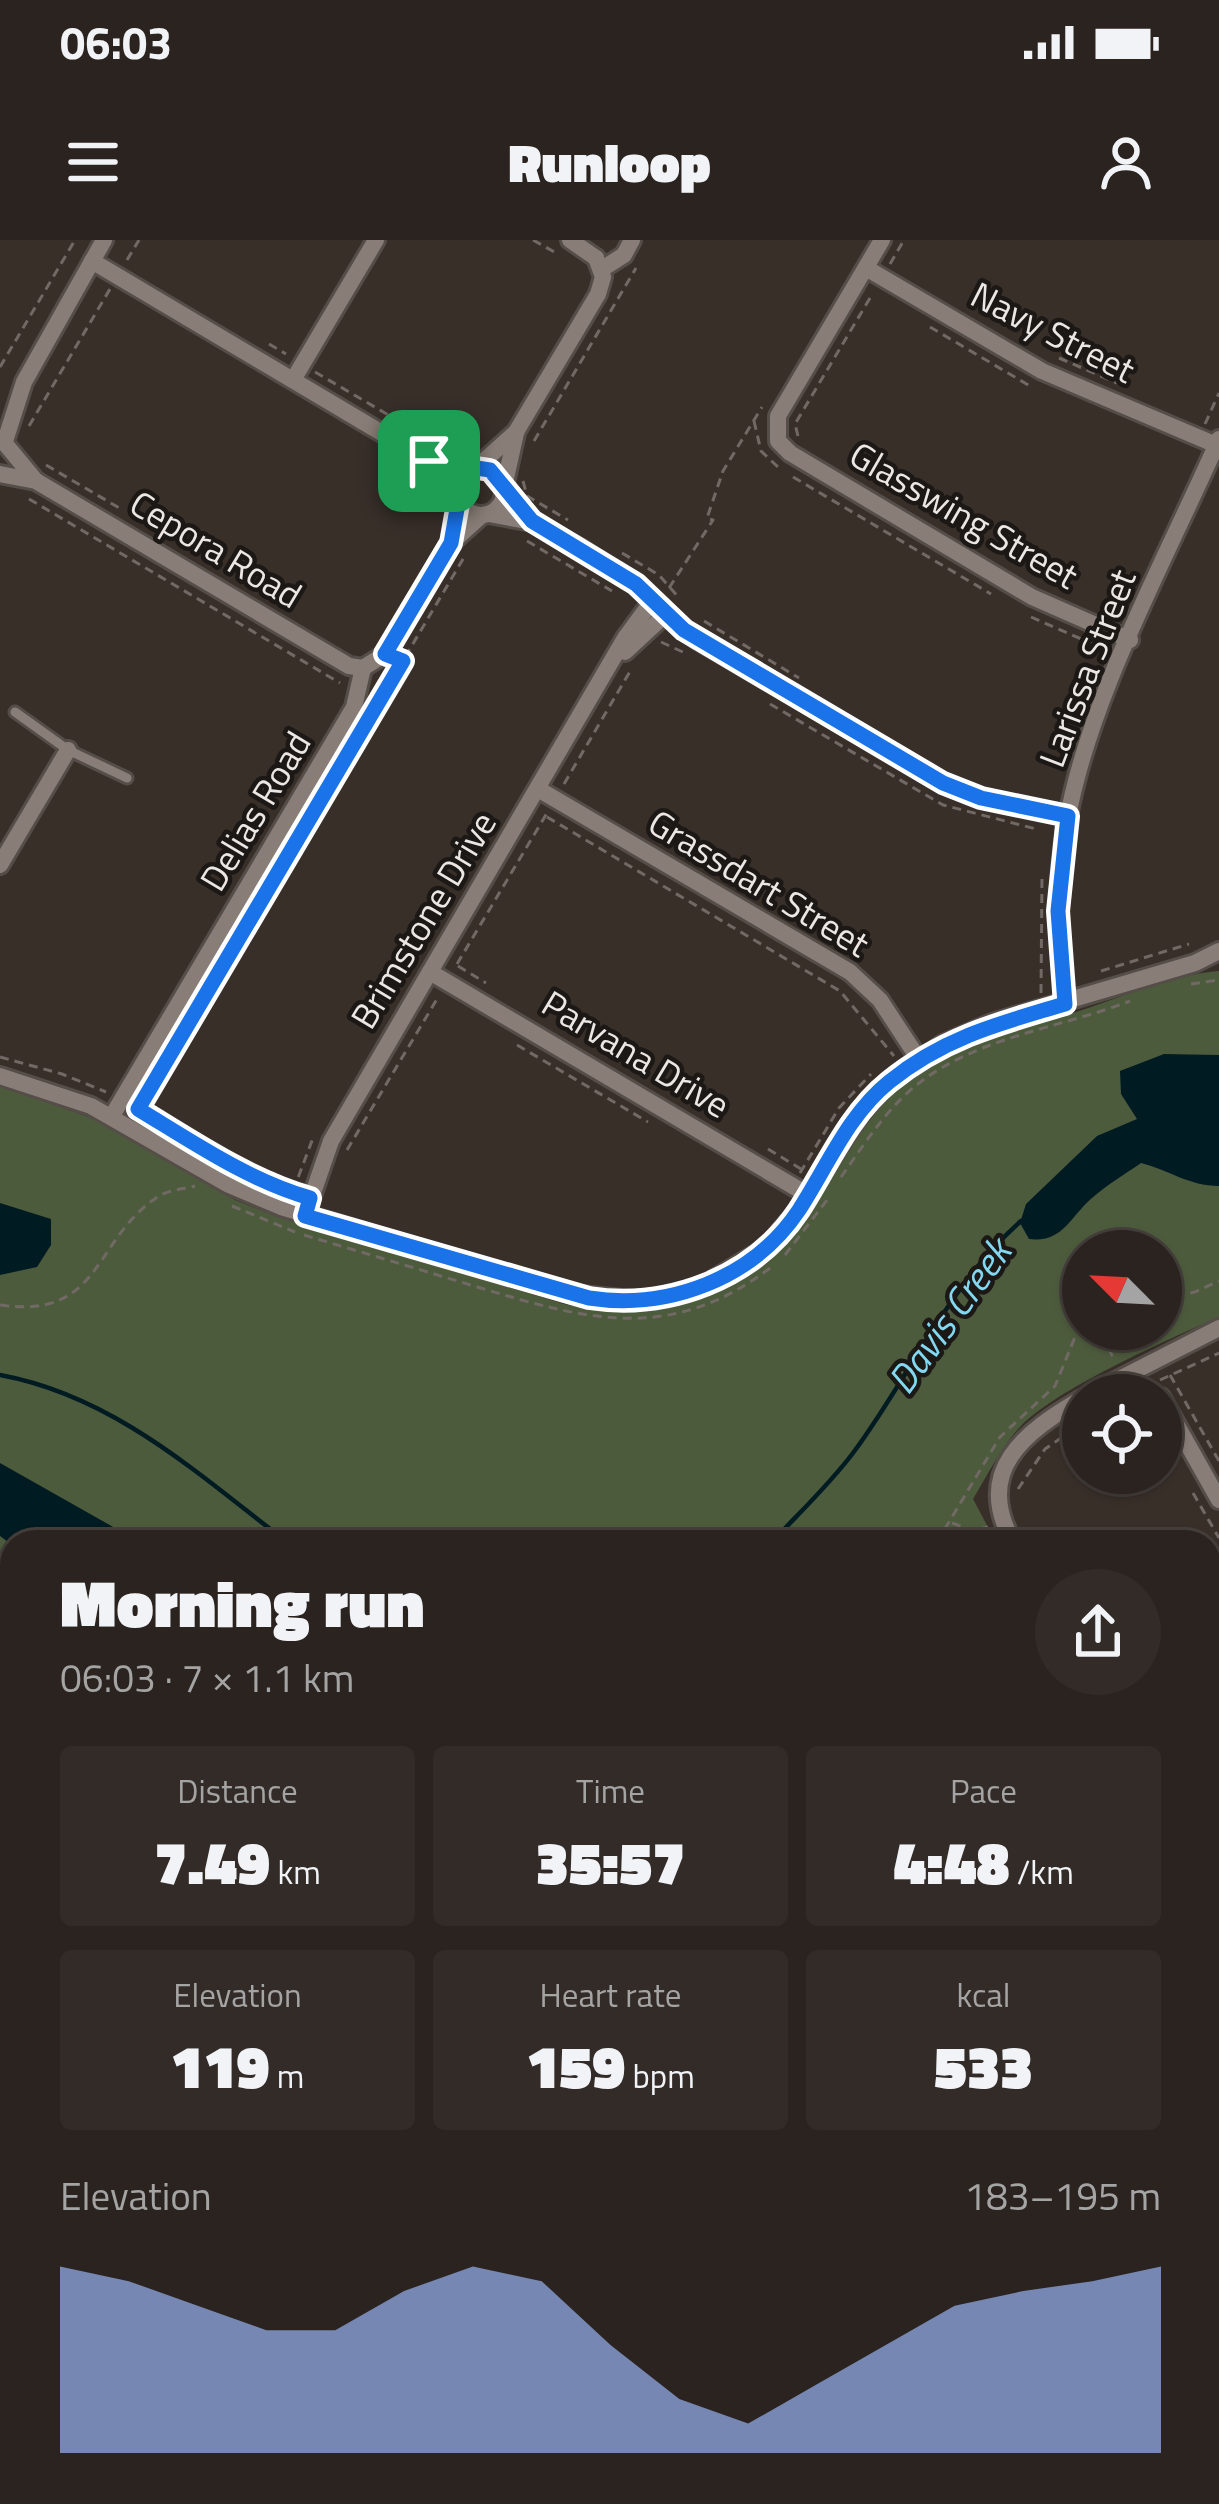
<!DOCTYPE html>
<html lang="en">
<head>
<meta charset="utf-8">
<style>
	body { margin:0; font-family:"Titillium Web",sans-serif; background:#322b28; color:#f1f3f6; height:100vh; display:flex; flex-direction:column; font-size:45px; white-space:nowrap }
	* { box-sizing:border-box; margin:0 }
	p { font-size:39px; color:#a5a4a4 }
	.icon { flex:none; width:66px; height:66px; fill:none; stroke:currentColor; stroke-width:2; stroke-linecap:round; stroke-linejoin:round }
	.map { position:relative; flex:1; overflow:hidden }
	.side { position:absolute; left:0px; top:1290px; width:1221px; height:975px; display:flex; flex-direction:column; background:#2a231f; border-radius:36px 36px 0 0; box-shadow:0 3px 9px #0004,0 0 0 3px #46403d }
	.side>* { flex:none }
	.needle { width:78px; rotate:294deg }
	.controls { position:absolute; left:1062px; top:990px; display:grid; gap:24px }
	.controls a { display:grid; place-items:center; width:120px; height:120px; border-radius:50%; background:#2a231f; box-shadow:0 3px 9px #0004,0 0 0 3px #46403d; font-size:60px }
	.pin { position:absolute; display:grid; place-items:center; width:102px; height:102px; color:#fff; margin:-51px; border-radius:24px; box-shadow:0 6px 18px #0006 }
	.round { display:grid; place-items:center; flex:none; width:126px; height:126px; border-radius:63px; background:#322b28 }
	.headline { display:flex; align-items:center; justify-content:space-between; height:204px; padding:0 60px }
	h1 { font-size:66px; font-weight:800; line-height:90px }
	.figures { display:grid; grid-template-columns:repeat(3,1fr); gap:18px; height:204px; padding:12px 60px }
	.figures div { display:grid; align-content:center; border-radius:12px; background:#322b28; text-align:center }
	.figures b { font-size:60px; font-weight:800 }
	.figures small { font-size:33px; font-weight:400 }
	.figures p { font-size:33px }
	.chart { height:336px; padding:24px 60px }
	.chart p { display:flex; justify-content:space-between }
	.chart svg { width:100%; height:216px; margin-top:12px; fill:#95b2f1; opacity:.7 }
	.status { display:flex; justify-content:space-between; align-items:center; height:84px; padding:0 60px; background:#2a231f; direction:ltr }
	.status svg { height:33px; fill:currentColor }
	header { display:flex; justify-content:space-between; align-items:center; height:156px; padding:0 60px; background:#2a231f; font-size:54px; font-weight:800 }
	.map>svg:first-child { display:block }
	.green { fill:#4d5b3d; fill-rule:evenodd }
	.water { fill:#011b22 }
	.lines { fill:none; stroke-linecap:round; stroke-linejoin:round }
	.stream { stroke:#011b22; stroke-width:4.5 }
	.service-casing { stroke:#554d48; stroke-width:15 }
	.minor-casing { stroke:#554d48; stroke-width:22 }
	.tertiary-casing { stroke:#554d48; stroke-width:27 }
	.path { stroke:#716964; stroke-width:3; stroke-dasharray:9 6; stroke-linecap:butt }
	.service { stroke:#897e77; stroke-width:9 }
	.minor { stroke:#897e77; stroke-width:16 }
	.tertiary { stroke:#897e77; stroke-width:21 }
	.route-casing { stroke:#fff; stroke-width:24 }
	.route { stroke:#1a73e8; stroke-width:15 }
	.labels { text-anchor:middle; stroke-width:9; stroke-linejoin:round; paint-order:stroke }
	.street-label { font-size:36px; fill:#ede7e3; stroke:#1c1816 }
	.water-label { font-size:39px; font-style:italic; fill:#82d7f1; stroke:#1c1816 }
</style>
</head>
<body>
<div class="status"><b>06:03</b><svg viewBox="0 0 49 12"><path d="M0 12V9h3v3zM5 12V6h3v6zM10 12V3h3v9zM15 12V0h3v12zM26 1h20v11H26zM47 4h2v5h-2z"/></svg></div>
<header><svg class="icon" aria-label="menu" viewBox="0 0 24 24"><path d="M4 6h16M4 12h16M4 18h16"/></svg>Runloop<svg class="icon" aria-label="person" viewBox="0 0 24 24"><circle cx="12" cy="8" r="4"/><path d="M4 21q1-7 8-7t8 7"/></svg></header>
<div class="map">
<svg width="1219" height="2264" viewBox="0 0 1219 2264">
	<rect width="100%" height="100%" fill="#382f29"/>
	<g class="green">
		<path d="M1219,731V1077C1169,1099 1055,1149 1019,1188C1001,1208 987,1236 973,1259L996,1302H12V1371L0,1363V846L100,881L235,960L273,975L564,1064C655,1085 752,1056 806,977C840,928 863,876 910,838C958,798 1013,793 1070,774C1119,759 1167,735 1219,731ZM1083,1011H1161V1089H1083Z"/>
		<polygon points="0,2071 12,2078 12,2224 0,2242"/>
	</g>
	<g class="water">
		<path d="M1164,814L1219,815V946C1189,946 1169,930 1141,923C1125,934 1107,945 1092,958C1069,978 1063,1003 1029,999L1020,983L1026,964L1097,896L1137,879L1121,854L1120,831Z"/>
		<polygon points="0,963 51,979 51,1005 37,1027 0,1035"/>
		<polygon points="0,1223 122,1292 123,1302 12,1305 0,1296"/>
	</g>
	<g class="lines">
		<g class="stream">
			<path d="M0,1135C114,1156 198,1234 287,1302"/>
			<path d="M772,1302C799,1273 829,1245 853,1213C911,1135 948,1045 1021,981"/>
		</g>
		<g class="service-casing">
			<polyline id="service" points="15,472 68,510 127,538"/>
		</g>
		<g class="minor-casing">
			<g id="minor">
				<polyline points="570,0 596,18"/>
				<polyline points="882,0 778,176 778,201 790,213 1032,357 1130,400"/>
				<polyline points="92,21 429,221 458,257"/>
				<polyline points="866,28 1042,131 1216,205"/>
				<polyline points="602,29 624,15 632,0"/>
				<polyline points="293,140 376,0"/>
				<polyline points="5,201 24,142 104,0"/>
				<polyline points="7,206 36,241"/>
				<circle cx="481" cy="252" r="23"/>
				<polyline points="475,229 516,192 598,54 603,37 596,18"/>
				<polyline points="0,234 36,241 349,426 363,428"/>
				<polyline points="504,247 516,193"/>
				<polyline points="489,274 532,282 580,308 636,344 696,399 943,543 981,558 1068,576"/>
				<polyline points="625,412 666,374"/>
				<polyline points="538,549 850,732 880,760 920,821"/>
				<polyline points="0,625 68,510"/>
				<polyline points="430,732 808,955"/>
				<path d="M1065,764C1058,702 1056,643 1067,582C1088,459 1168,315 1219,199"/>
				<polyline points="0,836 91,866 229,945 281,967 572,1054 641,1061 701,1047 766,1008 796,973 863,870 889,842 943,804 992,783 1195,723 1219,711"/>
				<polyline points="112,876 354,467 363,428 385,414 451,303 482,275"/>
				<polyline points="305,976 331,901 625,398 653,360"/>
				<polyline points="1088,1155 1219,1088"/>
				<polyline points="1161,1157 1219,1260"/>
				<path d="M1013,1302C973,1231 1024,1192 1083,1158"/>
				<polyline points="0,1374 12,1382"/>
				<polyline points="0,1470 12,1451"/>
				<polyline points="1209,1715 1219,1700"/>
				<polyline points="1209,1823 1219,1830"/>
				<polyline points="0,1861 12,1842"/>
				<polyline points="247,2253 249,2264"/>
				<polyline points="473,2253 490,2264"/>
				<polyline points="1171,2253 1189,2264"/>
				<polyline points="16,2264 23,2253"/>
				<polyline points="630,2264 637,2253"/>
				<polyline points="857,2264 864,2253"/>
			</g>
		</g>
		<g class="tertiary-casing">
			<g id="tertiary">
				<polyline points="0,1993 12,2001"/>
				<polyline points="1209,2057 1219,2049"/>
				<polyline points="1209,2094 1219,2101"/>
				<polyline points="1209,2122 1219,2113"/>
				<polyline points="409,2253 426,2264"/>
				<polyline points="1100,2264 1107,2253"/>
			</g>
		</g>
		<g class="path">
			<polyline points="533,0 558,14"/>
			<polyline points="127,20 139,0"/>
			<polyline points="890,24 904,0"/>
			<polyline points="930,87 1030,146"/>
			<polyline points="269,104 286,114"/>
			<polyline points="1059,118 1117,143"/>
			<polyline points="0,127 75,0"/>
			<polyline points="315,132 455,214 469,211"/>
			<polyline points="754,181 761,211 780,229"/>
			<polyline points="1205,184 1219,153"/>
			<polyline points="29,186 110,49"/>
			<polyline points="798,196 795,184 873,53"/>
			<polyline points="534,201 636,28"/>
			<polyline points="46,225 121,269"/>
			<polyline points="793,237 991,354"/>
			<polyline points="523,241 527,256 568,280"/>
			<polyline points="29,259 340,443"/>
			<polyline points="441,263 449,280"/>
			<polyline points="527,301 612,351"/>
			<polyline points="622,313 659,335 680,359"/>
			<polyline points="669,348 713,280 707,278 723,231 762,167"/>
			<polyline points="1031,377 1104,409"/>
			<polyline points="704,381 799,438"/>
			<polyline points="661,402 685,413"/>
			<polyline points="770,464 943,565 1036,589"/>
			<polyline points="564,544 632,428"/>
			<polyline points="547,577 840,751 894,816"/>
			<polyline points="457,724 547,573"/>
			<polyline points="458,726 486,743"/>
			<polyline points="1101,731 1189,704"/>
			<polyline points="1191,744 1219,740"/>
			<polyline points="1041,753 1042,637"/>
			<polyline points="517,805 648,882"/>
			<polyline points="0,817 62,834 106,852"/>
			<polyline points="138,869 466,314"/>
			<polyline points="141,871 220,918"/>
			<polyline points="768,909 801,929"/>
			<polyline points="347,910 437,759"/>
			<polyline points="229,923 247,932"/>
			<polyline points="800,933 839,868 871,834"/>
			<path d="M841,937C861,909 880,879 905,855C966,798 1055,790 1130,761"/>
			<polyline points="293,951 313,898"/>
			<polyline points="232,966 295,992"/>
			<path d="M304,995C361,1012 418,1029 474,1046C587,1080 671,1105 774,1025"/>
			<polyline points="785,1015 830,956"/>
			<polyline points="1161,1059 1195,1052 1219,1041"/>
			<path d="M0,1065C103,1080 92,999 159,956C169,950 183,949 195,946"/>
			<polyline points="1085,1090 1107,1106 1115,1121"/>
			<polyline points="1170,1135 1219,1221"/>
			<polyline points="1160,1140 1219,1113"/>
			<polyline points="1134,1155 1147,1147"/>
			<polyline points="1018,1249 1045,1209 1083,1183"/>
			<polyline points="1193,1253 1219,1298"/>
			<polyline points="952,1283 972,1290 988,1287"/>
			<polyline points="1028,1290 1035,1302"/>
			<polyline points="937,1302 1000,1197 1055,1146 1075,1097 1083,1089"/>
			<polyline points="0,1401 12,1408"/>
			<polyline points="0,1435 12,1417"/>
			<polyline points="0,1505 12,1487"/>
			<polyline points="1209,1682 1219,1666"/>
			<polyline points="1209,1751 1219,1736"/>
			<polyline points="0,1805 12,1786"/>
			<polyline points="1209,1846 1219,1853"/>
			<polyline points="0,1918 12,1899"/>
			<polyline points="0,1950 12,1958"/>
			<polyline points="1209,2023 1219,2022"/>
			<polyline points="0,2062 12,2070"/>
			<polyline points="294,2253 311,2264"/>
			<polyline points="509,2253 526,2264"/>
			<polyline points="1208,2253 1219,2260"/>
			<polyline points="445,2257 455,2264"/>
			<polyline points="1149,2260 1155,2264"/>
			<polyline points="607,2264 614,2253"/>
			<polyline points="834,2264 842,2253"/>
			<polyline points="879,2264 886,2253"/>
			<polyline points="1070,2264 1077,2253"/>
			<polyline points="1139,2264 1150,2253"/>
		</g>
		<use href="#service" class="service"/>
		<use href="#minor" class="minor"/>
		<use href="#tertiary" class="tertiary"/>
	</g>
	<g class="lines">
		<g class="route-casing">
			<path id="route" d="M429,221L490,230L532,281L636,344L684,390L943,543L981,558L1068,576L1058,671L1065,764C1000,783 943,798 889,842C848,875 827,927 799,970C753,1039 668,1070 589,1058L305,976L310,958C248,940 194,903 138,869L403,421L385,414L451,303L459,258Z"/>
		</g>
		<use href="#route" class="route"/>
	</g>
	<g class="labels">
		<g class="street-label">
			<text transform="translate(1053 92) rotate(27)" y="13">Navy Street</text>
			<text transform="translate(964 275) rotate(30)" y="13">Glasswing Street</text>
			<text transform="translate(216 309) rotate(31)" y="13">Cepora Road</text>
			<text transform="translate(1087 428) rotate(-69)" y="13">Larissa Street</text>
			<text transform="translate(255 571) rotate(-59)" y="13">Delias Road</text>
			<text transform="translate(759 643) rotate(31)" y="13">Grassdart Street</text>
			<text transform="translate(423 680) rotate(-59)" y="13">Brimstone Drive</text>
			<text transform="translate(636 814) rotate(31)" y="13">Parvana Drive</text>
		</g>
		<g class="water-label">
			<text transform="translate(949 1076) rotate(-54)" y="14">Davis Creek</text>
		</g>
	</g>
</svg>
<div class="controls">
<a><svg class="needle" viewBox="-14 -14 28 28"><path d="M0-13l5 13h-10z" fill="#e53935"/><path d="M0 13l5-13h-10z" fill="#a5a4a4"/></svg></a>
<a><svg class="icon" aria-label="locate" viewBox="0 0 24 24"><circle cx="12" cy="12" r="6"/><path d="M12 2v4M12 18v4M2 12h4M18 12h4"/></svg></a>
</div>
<div class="pin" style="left:429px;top:221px;background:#1e9e55"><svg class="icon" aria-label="arrive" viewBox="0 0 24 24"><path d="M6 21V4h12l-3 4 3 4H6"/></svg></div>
<section class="side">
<div class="headline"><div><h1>Morning run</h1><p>06:03 · 7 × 1.1 km</p></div><a class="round"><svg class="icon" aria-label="share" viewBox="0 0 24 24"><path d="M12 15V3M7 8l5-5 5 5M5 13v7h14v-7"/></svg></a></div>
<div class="figures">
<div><p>Distance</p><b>7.49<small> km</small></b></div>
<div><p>Time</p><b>35:57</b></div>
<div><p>Pace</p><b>4:48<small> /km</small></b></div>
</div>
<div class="figures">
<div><p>Elevation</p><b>119<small> m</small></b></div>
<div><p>Heart rate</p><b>159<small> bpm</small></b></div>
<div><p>kcal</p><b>533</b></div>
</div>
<div class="chart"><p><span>Elevation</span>183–195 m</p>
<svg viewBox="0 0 160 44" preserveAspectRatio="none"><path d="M0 44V6L10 9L20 14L30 19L40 19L50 11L60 6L70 9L80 22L90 33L100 38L110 30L120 22L130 14L140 11L150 9L160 6V44z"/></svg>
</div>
</section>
</div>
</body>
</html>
